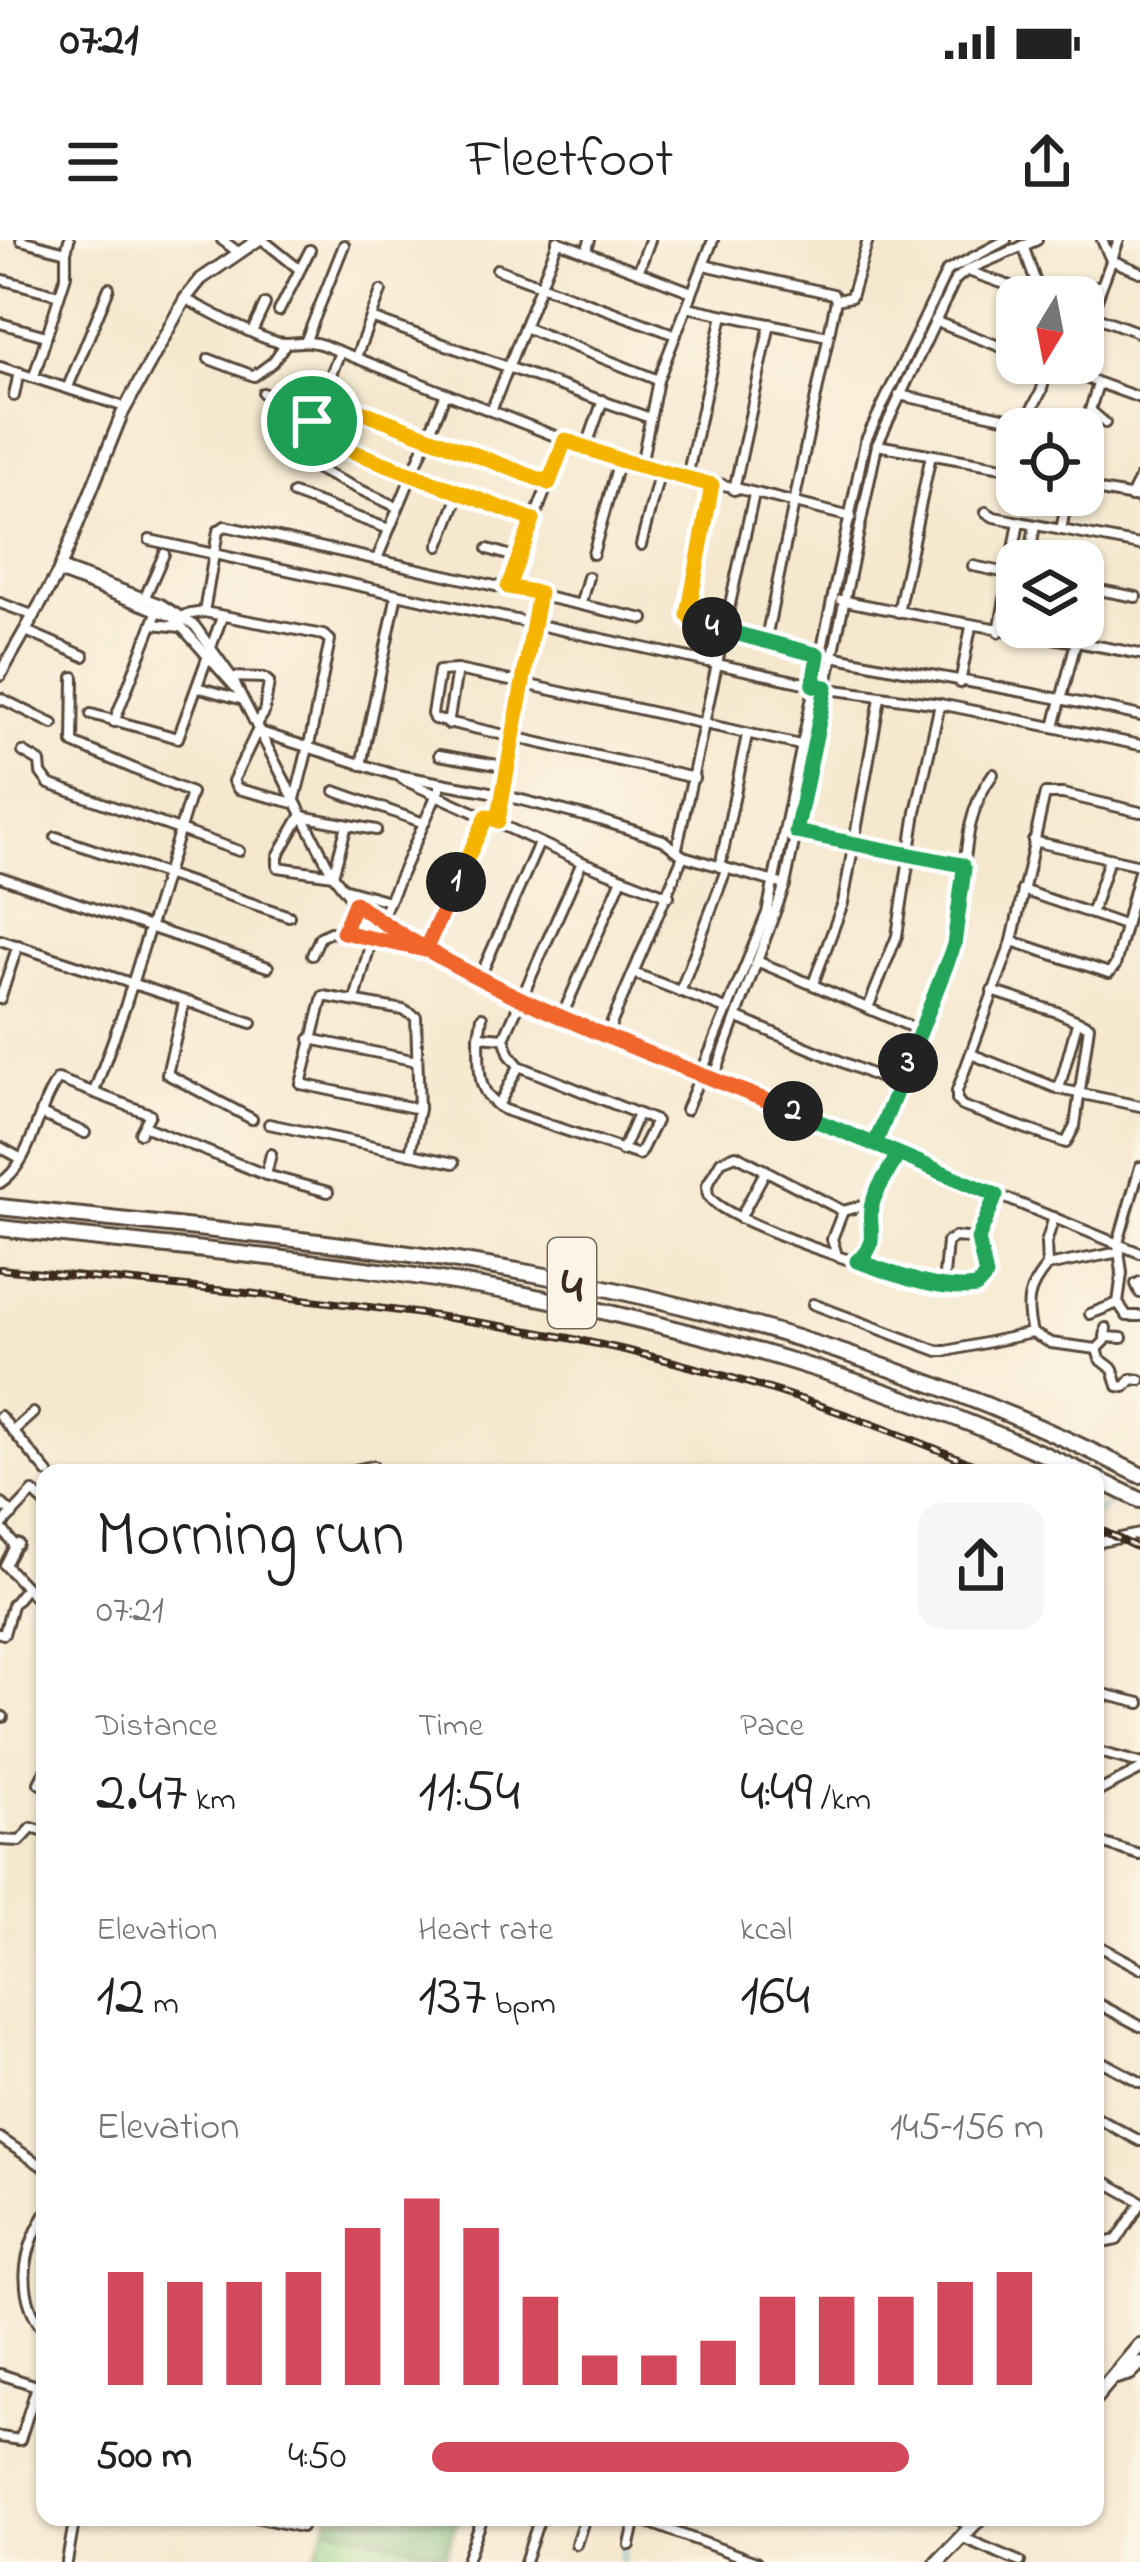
<!DOCTYPE html>
<html lang="en">
<head>
<meta charset="utf-8">
<style>
	body { margin:0; font-family:"Indie Flower",sans-serif; background:#f6f6f6; color:#222; height:100vh; display:flex; flex-direction:column; font-size:45px; white-space:nowrap }
	* { box-sizing:border-box; margin:0 }
	p { font-size:39px; color:#767676 }
	.icon { flex:none; width:66px; height:66px; fill:none; stroke:currentColor; stroke-width:2; stroke-linecap:round; stroke-linejoin:round }
	.map { position:relative; flex:1; overflow:hidden }
	.sheet { position:absolute; left:36px; top:1224px; width:1068px; height:1062px; display:flex; flex-direction:column; background:#fff; border-radius:24px; box-shadow:0 3px 9px #0004 }
	.sheet>* { flex:none }
	.needle { width:78px; rotate:190deg }
	.buttons { position:absolute; left:996px; top:36px; display:grid; gap:24px }
	.buttons a { display:grid; place-items:center; width:108px; height:108px; border-radius:24px; background:#fff; box-shadow:0 3px 9px #0004; font-size:60px }
	.pin { position:absolute; display:grid; place-items:center; width:102px; height:102px; color:#fff; margin:-51px; border:6px solid #fff; border-radius:50%; box-shadow:0 3px 12px #0007 }
	.km { position:absolute; width:60px; height:60px; margin:-30px; border-radius:50%; background:#222; color:#fff; font-size:33px; line-height:60px; text-align:center }
	.round { display:grid; place-items:center; flex:none; width:126px; height:126px; border-radius:24px; background:#f6f6f6 }
	.head { display:flex; align-items:center; justify-content:space-between; height:204px; padding:0 60px }
	h1 { font-size:66px; font-weight:600; line-height:90px }
	.stats { display:grid; grid-template-columns:repeat(3,1fr); gap:18px; height:204px; padding:12px 60px }
	.stats div { display:grid; align-content:center }
	.stats b { font-size:60px; font-weight:600 }
	.stats small { font-size:33px; font-weight:400 }
	.stats p { font-size:33px }
	.chart { height:336px; padding:24px 60px }
	.chart p { display:flex; justify-content:space-between }
	.chart svg { width:100%; height:216px; margin-top:12px; stroke:#d1495b; stroke-width:6 }
	ul { padding:0 60px; list-style:none; font-size:39px }
	li { display:grid; grid-template-columns:192px 144px 1fr; align-items:center; height:90px }
	li i { height:30px; border-radius:15px; background:#d1495b }
	.status { display:flex; justify-content:space-between; align-items:center; height:84px; padding:0 60px; background:#fff; direction:ltr }
	.status svg { height:33px; fill:currentColor }
	header { display:flex; justify-content:space-between; align-items:center; height:156px; padding:0 60px; background:#fff; font-size:54px; font-weight:600 }
	.map>svg:first-child { display:block }
	.green { fill:#91d086; stroke:#667d52; stroke-width:3 }
	.forest { fill:#74b273; stroke:#586e48; stroke-width:3 }
	.lines { fill:none; stroke-linecap:round; stroke-linejoin:round }
	.stream { stroke:#45b1c3; stroke-width:3 }
	.street-casing { stroke:#574639; stroke-width:14 }
	.secondary-casing { stroke:#574639; stroke-width:16 }
	.primary-casing { stroke:#574639; stroke-width:18 }
	.highway-casing { stroke:#574639; stroke-width:20 }
	.street { stroke:#fff; stroke-width:8 }
	.secondary { stroke:#fff; stroke-width:10 }
	.primary { stroke:#fff; stroke-width:12 }
	.highway { stroke:#fff; stroke-width:14 }
	.rail-casing { stroke:#3b2a1e; stroke-width:8 }
	.rail { stroke:#fcf5e5; stroke-width:3; stroke-dasharray:9; stroke-linecap:butt }
	.split-1-casing { stroke:#fff; stroke-width:24 }
	.split-2-casing { stroke:#fff; stroke-width:24 }
	.split-3-casing { stroke:#fff; stroke-width:24 }
	.split-4-casing { stroke:#fff; stroke-width:24 }
	.split-5-casing { stroke:#fff; stroke-width:24 }
	.split-1 { stroke:#f5b400; stroke-width:15 }
	.split-2 { stroke:#f0652b; stroke-width:15 }
	.split-3 { stroke:#22a559; stroke-width:15 }
	.split-4 { stroke:#22a559; stroke-width:15 }
	.split-5 { stroke:#f5b400; stroke-width:15 }
	.labels { text-anchor:middle; stroke-width:12; stroke-linejoin:round; paint-order:stroke }
	.shield { fill:#fcf5e5; stroke:#75675a; stroke-width:3 }
	.shield-label { font-size:51px; font-weight:bold; fill:#3b2a1e }
</style>
</head>
<body>
<div class="status"><b>07:21</b><svg viewBox="0 0 49 12"><path d="M0 12V9h3v3zM5 12V6h3v6zM10 12V3h3v9zM15 12V0h3v12zM26 1h20v11H26zM47 4h2v5h-2z"/></svg></div>
<header><svg class="icon" aria-label="menu" viewBox="0 0 24 24"><path d="M4 6h16M4 12h16M4 18h16"/></svg>Fleetfoot<svg class="icon" aria-label="share" viewBox="0 0 24 24"><path d="M12 15V3M7 8l5-5 5 5M5 13v7h14v-7"/></svg></header>
<div class="map">
<svg width="1140" height="2322" viewBox="0 0 1140 2322">
	<rect width="100%" height="100%" fill="#fcf5e5"/>
	<filter id="ink" filterUnits="userSpaceOnUse"><feTurbulence type="fractalNoise" baseFrequency=".00833" numOctaves="2"/><feDisplacementMap in="SourceGraphic" scale="24" xChannelSelector="R" yChannelSelector="G"/><feConvolveMatrix kernelMatrix="1 2 1 2 8 2 1 2 1" color-interpolation-filters="sRGB"/></filter>
	<filter id="wash" filterUnits="userSpaceOnUse"><feTurbulence type="fractalNoise" baseFrequency=".004" numOctaves="4" result="noise"/><feDisplacementMap in="SourceGraphic" scale="48" xChannelSelector="R" yChannelSelector="G"/><feGaussianBlur stdDeviation="2.7" result="paint"/><feColorMatrix in="noise" values="0 0 0 0 0 0 0 0 0 0 0 0 0 0 0 0 0 1.4 0 .05"/><feComposite in="paint" operator="in"/></filter>
	<g filter="url(#wash)">
		<rect width="100%" height="100%" fill="#f5e8cf"/>
		<polygon class="green" points="326,2286 446,2313 443,2322 313,2322"/>
		<polygon class="forest" points="329,2277 458,2277 446,2313 326,2286"/>
		<g class="lines">
			<g class="stream">
				<polyline points="1095,1275 1117,1258"/>
				<polyline points="622,2322 626,2277"/>
			</g>
		</g>
	</g>
	<g filter="url(#ink)">
		<g class="lines">
			<g class="street-casing">
				<g id="street">
					<polyline points="21,0 66,12 66,35 34,136"/>
					<polyline points="222,0 238,12"/>
					<polyline points="263,0 299,29"/>
					<polyline points="1102,0 1111,20 1140,32"/>
					<polyline points="557,1 692,52"/>
					<polyline points="1023,5 1040,55"/>
					<polyline points="66,12 69,0"/>
					<polyline points="586,12 590,0"/>
					<polyline points="704,25 833,54 836,60"/>
					<polyline points="497,29 676,95"/>
					<polyline points="968,31 1041,57"/>
					<polyline points="638,32 650,0"/>
					<polyline points="0,39 59,55"/>
					<polyline points="1075,57 1101,45"/>
					<path d="M185,59C206,69 264,103 285,103C302,103 302,99 323,105L601,214L851,277"/>
					<polyline points="687,67 828,96"/>
					<polyline points="279,71 310,10"/>
					<polyline points="1083,72 1140,93"/>
					<polyline points="1091,75 1119,0"/>
					<polyline points="371,78 650,178"/>
					<polyline points="934,81 1017,113"/>
					<polyline points="0,83 46,96"/>
					<polyline points="524,87 658,140"/>
					<polyline points="252,92 265,64"/>
					<polyline points="306,100 344,5"/>
					<polyline points="340,112 297,220 397,267"/>
					<polyline points="356,117 381,51"/>
					<polyline points="209,119 254,136 273,122 286,103"/>
					<polyline points="1044,123 1140,158"/>
					<polyline points="0,127 125,167"/>
					<polyline points="1098,144 1090,170 1105,183"/>
					<polyline points="68,147 109,48"/>
					<polyline points="263,153 312,181"/>
					<polyline points="899,155 1022,181"/>
					<polyline points="14,156 19,132"/>
					<polyline points="322,156 549,243"/>
					<polyline points="491,171 558,1"/>
					<polyline points="1021,189 1041,152 1049,125"/>
					<polyline points="307,194 533,280"/>
					<polyline points="877,205 1008,228 1014,226 1017,213"/>
					<polyline points="586,208 603,160"/>
					<polyline points="641,225 658,140 713,0"/>
					<polyline points="687,237 723,75"/>
					<path d="M712,245L688,375L692,380C839,426 991,441 1140,476"/>
					<polyline points="1083,248 1140,258"/>
					<polyline points="734,250 770,84"/>
					<polyline points="293,254 389,289"/>
					<polyline points="1131,257 1140,238"/>
					<polyline points="986,272 994,277 1140,305"/>
					<polyline points="1061,290 1068,255"/>
					<polyline points="150,300 836,450 940,464 1140,505"/>
					<polyline points="641,305 660,231"/>
					<polyline points="439,306 460,253"/>
					<polyline points="488,309 518,318"/>
					<polyline points="593,314 619,220"/>
					<polyline points="377,319 446,153"/>
					<polyline points="1029,321 1035,285"/>
					<polyline points="973,326 1017,335"/>
					<polyline points="60,327 161,364 195,386 231,436 333,635 355,663 397,694 480,737 653,814 1140,1013"/>
					<polyline points="58,333 173,377 235,447"/>
					<polyline points="508,347 565,200"/>
					<polyline points="1083,347 1136,357"/>
					<polyline points="145,357 164,314"/>
					<path d="M841,360C940,381 1040,394 1140,414"/>
					<polyline points="581,362 588,337"/>
					<polyline points="0,363 35,376"/>
					<polyline points="204,372 218,291 225,286 644,379"/>
					<polyline points="898,372 931,215"/>
					<polyline points="185,375 204,372 323,395 330,400 311,496 294,563 238,549 233,541 257,491 392,534 486,551 600,580 663,600 683,616 785,645"/>
					<polyline points="153,384 181,387"/>
					<polyline points="26,391 84,416"/>
					<polyline points="999,392 1019,282"/>
					<polyline points="765,403 836,60 851,57 868,0"/>
					<polyline points="74,437 73,503 191,553 125,767 94,852"/>
					<polyline points="230,437 264,438 269,442 264,473 256,485"/>
					<polyline points="960,443 971,387"/>
					<polyline points="197,447 240,459"/>
					<polyline points="0,458 53,484"/>
					<polyline points="91,474 178,498 222,377"/>
					<polyline points="114,482 158,370"/>
					<polyline points="448,484 457,430"/>
					<polyline points="1054,487 1076,402"/>
					<polyline points="23,512 40,522 41,533 49,544 239,611"/>
					<polyline points="439,515 509,527"/>
					<polyline points="361,525 397,354"/>
					<polyline points="694,538 434,479 432,474 439,431 457,430 525,444 800,505"/>
					<polyline points="402,539 582,622 669,656"/>
					<polyline points="335,551 424,583"/>
					<polyline points="498,581 539,353"/>
					<polyline points="347,585 333,635 278,627 278,616 301,576 376,590"/>
					<polyline points="796,592 962,625"/>
					<polyline points="56,597 289,676"/>
					<polyline points="1033,601 1140,625"/>
					<polyline points="677,608 754,254"/>
					<polyline points="720,627 747,495"/>
					<polyline points="0,637 268,727"/>
					<polyline points="346,649 389,661"/>
					<polyline points="1022,650 1124,685"/>
					<polyline points="1091,674 1109,619"/>
					<polyline points="380,681 442,543"/>
					<polyline points="343,691 355,663"/>
					<polyline points="0,700 252,783"/>
					<polyline points="1012,701 1109,733 1115,726 1140,627"/>
					<polyline points="425,710 487,576"/>
					<polyline points="312,715 320,697 330,692 410,704"/>
					<polyline points="759,722 921,791"/>
					<polyline points="636,734 728,770"/>
					<polyline points="480,737 539,603"/>
					<polyline points="813,744 843,663 880,458"/>
					<polyline points="992,751 1057,772 1089,786 1075,886 1066,903 962,866 957,860 957,851 1012,701 1045,554 1063,554 1140,572"/>
					<polyline points="680,752 726,630"/>
					<polyline points="0,759 18,705"/>
					<polyline points="355,760 372,698"/>
					<polyline points="184,763 167,834 252,879"/>
					<polyline points="868,768 897,696 916,572 940,464"/>
					<polyline points="563,774 622,638"/>
					<polyline points="738,778 899,846"/>
					<polyline points="607,794 683,616"/>
					<polyline points="479,796 482,777"/>
					<path d="M504,798L479,796C480,828 474,853 505,870L639,915L656,881L519,826L510,815L504,798L582,622"/>
					<polyline points="310,799 417,821"/>
					<polyline points="971,814 1059,849 1140,866"/>
					<polyline points="714,838 785,645 877,205 955,40 967,30 1037,0"/>
					<polyline points="1059,849 1077,783"/>
					<polyline points="498,866 519,826"/>
					<polyline points="686,870 767,673 865,202 947,31 1006,0"/>
					<polyline points="41,874 85,893"/>
					<polyline points="269,884 454,923"/>
					<polyline points="146,887 266,935 328,952"/>
					<path d="M875,904C894,858 912,811 930,765C938,745 948,725 954,704C969,647 956,584 993,534"/>
					<polyline points="0,907 20,918"/>
					<polyline points="622,911 638,874"/>
					<polyline points="410,914 419,869 416,777 403,770 323,756 301,844 419,869"/>
					<polyline points="1140,927 1118,1003 1122,1033 1118,1063 1127,1076 1140,1076"/>
					<polyline points="266,935 271,914"/>
					<path d="M0,943C33,922 36,868 58,839L150,874L140,893"/>
					<path d="M870,969L861,966L843,971L736,915L721,921L707,945C708,954 706,954 713,961C739,987 922,1048 961,1048C972,1049 978,1047 985,1038L978,999L996,955"/>
					<polyline points="1054,977 1046,1003 1047,1026 1120,1012"/>
					<polyline points="740,978 766,930"/>
					<polyline points="836,1012 832,999 843,971"/>
					<path d="M859,1020C875,1010 877,986 870,969L898,914"/>
					<polyline points="1140,1042 1136,1044 1140,1053"/>
					<polyline points="943,1046 947,1002 955,997 977,999"/>
					<path d="M813,1064L938,1111H947L1032,1093C1025,1064 1027,1049 1047,1026"/>
					<polyline points="1090,1074 1118,1063"/>
					<polyline points="1032,1093 1051,1103 1097,1109 1100,1119 1113,1129 1118,1146 1125,1147 1132,1139 1140,1140"/>
					<polyline points="1105,1097 1122,1098"/>
					<polyline points="1097,1109 1105,1101 1106,1088"/>
					<polyline points="0,1176 48,1233"/>
					<polyline points="13,1191 33,1173"/>
					<polyline points="340,1233 373,1226"/>
					<polyline points="0,1262 13,1274"/>
					<polyline points="0,1286 15,1306 18,1304"/>
					<polyline points="0,1287 33,1252 45,1263"/>
					<polyline points="1095,1303 1140,1294"/>
					<polyline points="15,1306 5,1325 45,1368"/>
					<polyline points="0,1393 4,1394 12,1365 25,1349"/>
					<polyline points="1095,1452 1140,1463"/>
					<polyline points="0,1476 3,1477"/>
					<polyline points="1095,1511 1140,1523"/>
					<polyline points="45,1531 39,1543 45,1547"/>
					<polyline points="1095,1553 1140,1530"/>
					<polyline points="0,1600 20,1601 32,1588 45,1592"/>
					<polyline points="1095,1601 1140,1615"/>
					<polyline points="1095,1704 1140,1728"/>
					<polyline points="1095,1762 1140,1786"/>
					<polyline points="1095,1818 1140,1842"/>
					<polyline points="1095,1877 1140,1901"/>
					<polyline points="0,1898 45,1928"/>
					<polyline points="1095,1936 1140,1961"/>
					<path d="M45,1975C22,2012 16,2056 45,2092"/>
					<polyline points="1095,1997 1108,2002 1117,2000 1140,1965"/>
					<polyline points="0,2134 37,2146 20,2200 0,2197"/>
					<polyline points="255,2277 301,2287"/>
					<polyline points="634,2277 756,2322"/>
					<polyline points="954,2277 971,2287"/>
					<polyline points="961,2297 1020,2322"/>
					<polyline points="576,2304 585,2277"/>
					<polyline points="630,2305 636,2278"/>
					<polyline points="67,2322 75,2277"/>
					<polyline points="466,2322 483,2277"/>
					<polyline points="525,2322 540,2277"/>
				</g>
			</g>
			<g class="secondary-casing">
				<polyline id="secondary" points="0,435 58,333 122,174 185,59 201,39 258,0"/>
			</g>
			<g class="primary-casing">
				<g id="primary">
					<polyline points="1116,2137 1130,2133 1140,2123"/>
					<polyline points="1095,2158 1140,2105"/>
					<polyline points="937,2322 981,2277"/>
				</g>
			</g>
			<g class="highway-casing">
				<g id="highway">
					<path d="M0,967C178,987 358,1002 535,1034C739,1071 955,1141 1140,1235"/>
					<path d="M0,988C180,1009 363,1022 541,1058C727,1096 912,1152 1085,1233"/>
					<polyline points="1095,1238 1140,1260"/>
				</g>
			</g>
			<use href="#street" class="street"/>
			<use href="#secondary" class="secondary"/>
			<use href="#primary" class="primary"/>
			<use href="#highway" class="highway"/>
			<g class="rail-casing">
				<g id="rail">
					<path d="M0,1029C190,1048 381,1062 569,1098C714,1127 857,1173 993,1233"/>
					<polyline points="1095,1287 1140,1309"/>
				</g>
			</g>
			<use href="#rail" class="rail"/>
		</g>
	</g>
	<g class="lines" filter="url(#ink)">
		<g class="split-1-casing">
			<polyline id="split-1" points="312,181 307,194 533,280 508,347 539,353 498,581 487,576 456,642"/>
		</g>
		<g class="split-2-casing">
			<path id="split-2" d="M456,642L425,710L343,692L355,663C477,753 651,814 793,871"/>
		</g>
		<g class="split-3-casing">
			<path id="split-3" d="M793,871L898,914C891,929 874,951 871,968C868,987 880,1007 857,1021C894,1033 937,1053 976,1047L986,1036L978,999L996,955L875,904L908,823"/>
		</g>
		<g class="split-4-casing">
			<polyline id="split-4" points="712,387 818,415 813,445 826,447 796,592 962,625 964,629 954,705 908,823"/>
		</g>
		<g class="split-5-casing">
			<polyline id="split-5" points="312,181 322,156 549,243 565,200 619,220 712,245 688,375 692,380 712,387"/>
		</g>
		<use href="#split-1" class="split-1"/>
		<use href="#split-2" class="split-2"/>
		<use href="#split-3" class="split-3"/>
		<use href="#split-4" class="split-4"/>
		<use href="#split-5" class="split-5"/>
	</g>
	<g class="labels">
		<rect class="shield" x="548" y="998" width="48" height="90" rx="9"/>
		<g class="shield-label">
			<text x="572" y="1061">4</text>
		</g>
	</g>
</svg>
<div class="buttons">
<a><svg class="needle" viewBox="-14 -14 28 28"><path d="M0-13l5 13h-10z" fill="#e53935"/><path d="M0 13l5-13h-10z" fill="#767676"/></svg></a>
<a><svg class="icon" aria-label="locate" viewBox="0 0 24 24"><circle cx="12" cy="12" r="6"/><path d="M12 2v4M12 18v4M2 12h4M18 12h4"/></svg></a>
<a><svg class="icon" aria-label="layers" viewBox="0 0 24 24"><path d="M12 4l9 5-9 5-9-5zM3 14l9 5 9-5"/></svg></a>
</div>
<div class="pin" style="left:312px;top:181px;background:#1e9e55"><svg class="icon" aria-label="arrive" viewBox="0 0 24 24"><path d="M6 21V4h12l-3 4 3 4H6"/></svg></div>
<b class="km" style="left:456px;top:642px">1</b>
<b class="km" style="left:793px;top:871px">2</b>
<b class="km" style="left:908px;top:823px">3</b>
<b class="km" style="left:712px;top:387px">4</b>
<section class="sheet">
<div class="head"><div><h1>Morning run</h1><p>07:21</p></div><a class="round"><svg class="icon" aria-label="share" viewBox="0 0 24 24"><path d="M12 15V3M7 8l5-5 5 5M5 13v7h14v-7"/></svg></a></div>
<div class="stats">
<div><p>Distance</p><b>2.47<small> km</small></b></div>
<div><p>Time</p><b>11:54</b></div>
<div><p>Pace</p><b>4:49<small> /km</small></b></div>
</div>
<div class="stats">
<div><p>Elevation</p><b>12<small> m</small></b></div>
<div><p>Heart rate</p><b>137<small> bpm</small></b></div>
<div><p>kcal</p><b>164</b></div>
</div>
<div class="chart"><p><span>Elevation</span>145–156 m</p>
<svg viewBox="0 0 160 44" preserveAspectRatio="none"><path d="M5 44V21M15 44V23M25 44V23M35 44V21M45 44V12M55 44V6M65 44V12M75 44V26M85 44V38M95 44V38M105 44V35M115 44V26M125 44V26M135 44V26M145 44V23M155 44V21"/></svg>
</div>
<ul>
<li><b>500 m</b>4:50<i style="width:78%"></i></li>
</ul>
</section>
</div>
</body>
</html>
